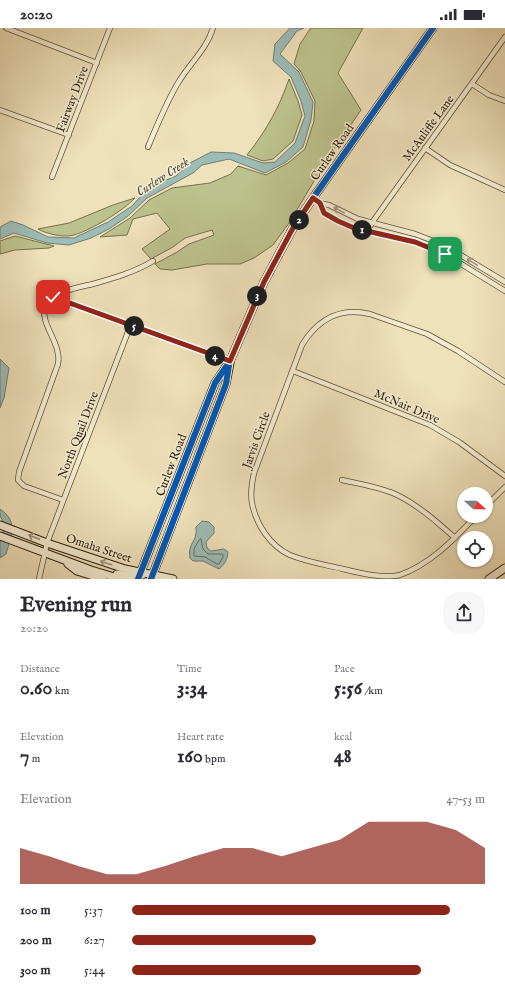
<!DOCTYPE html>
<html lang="en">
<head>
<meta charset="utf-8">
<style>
	body { margin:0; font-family:"IM FELL English",serif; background:#f7f7f7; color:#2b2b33; height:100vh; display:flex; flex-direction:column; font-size:15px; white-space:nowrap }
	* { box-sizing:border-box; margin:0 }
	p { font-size:13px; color:#7c7c81 }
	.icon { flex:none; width:22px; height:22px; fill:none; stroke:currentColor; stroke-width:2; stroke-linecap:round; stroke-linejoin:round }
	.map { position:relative; height:551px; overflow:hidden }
	.side { display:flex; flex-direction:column; background:#fff; flex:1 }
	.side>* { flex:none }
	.needle { width:26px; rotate:111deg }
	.fabs { position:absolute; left:457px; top:459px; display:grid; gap:8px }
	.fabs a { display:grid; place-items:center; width:36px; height:36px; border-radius:50%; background:#fff; box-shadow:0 1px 3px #0004; font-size:20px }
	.pin { position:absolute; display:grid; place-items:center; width:34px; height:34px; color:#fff; margin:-17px; border-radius:8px; box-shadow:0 2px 6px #0006 }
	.km { position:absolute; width:20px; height:20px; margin:-10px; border-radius:50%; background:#222; color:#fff; font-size:11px; line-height:20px; text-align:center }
	.round { display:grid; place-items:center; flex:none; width:42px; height:42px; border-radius:16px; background:#f7f7f7 }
	.headline { display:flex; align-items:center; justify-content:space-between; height:68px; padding:0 20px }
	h1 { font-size:22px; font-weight:700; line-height:30px }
	.stats { display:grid; grid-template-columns:repeat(3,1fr); gap:6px; height:68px; padding:4px 20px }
	.stats div { display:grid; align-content:center }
	.stats b { font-size:20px; font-weight:700 }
	.stats small { font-size:11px; font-weight:400 }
	.stats p { font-size:11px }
	.chart { height:112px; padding:8px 20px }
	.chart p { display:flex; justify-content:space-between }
	.chart svg { width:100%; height:72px; margin-top:4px; fill:#8f2418; opacity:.7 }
	ul { padding:0 20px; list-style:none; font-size:13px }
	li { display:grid; grid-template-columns:64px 48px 1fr; align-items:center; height:30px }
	li i { height:10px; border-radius:5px; background:#8f2418 }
	.status { display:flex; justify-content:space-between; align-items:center; height:28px; padding:0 20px; background:#fff; direction:ltr }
	.status svg { height:11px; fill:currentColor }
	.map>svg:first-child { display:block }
	.green { fill:#bcc28d; stroke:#76704d }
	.water { fill:#9cbcb6; stroke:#707d72 }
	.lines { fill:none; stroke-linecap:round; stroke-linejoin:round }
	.shore { stroke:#666e62; stroke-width:1 }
	.minor-casing { stroke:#5f5038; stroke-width:6 }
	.secondary-casing { stroke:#2f1f0d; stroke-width:9 }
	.minor { stroke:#f5ecd2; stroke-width:4.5 }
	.secondary { stroke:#f5ecd2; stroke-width:7 }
	.cycleway-casing { stroke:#f5ecd2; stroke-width:8 }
	.cycleway { stroke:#0057b8; stroke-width:6 }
	.oneway { stroke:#9c9079 }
	.route-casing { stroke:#fff; stroke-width:8 }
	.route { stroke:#8f2418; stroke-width:5 }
	.labels { text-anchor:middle; stroke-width:3; stroke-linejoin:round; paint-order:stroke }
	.street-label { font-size:12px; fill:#2f1f0d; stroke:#f5ecd2 }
	.water-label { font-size:13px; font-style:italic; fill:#504e40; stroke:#f5ecd2 }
</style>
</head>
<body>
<div class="status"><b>20:20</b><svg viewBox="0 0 49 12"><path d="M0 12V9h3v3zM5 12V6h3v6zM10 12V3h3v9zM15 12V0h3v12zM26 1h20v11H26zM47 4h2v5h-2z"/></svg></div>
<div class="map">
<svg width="505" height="551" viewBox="0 0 505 551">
	<rect width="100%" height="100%" fill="#efe1ba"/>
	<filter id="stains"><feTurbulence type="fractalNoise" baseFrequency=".005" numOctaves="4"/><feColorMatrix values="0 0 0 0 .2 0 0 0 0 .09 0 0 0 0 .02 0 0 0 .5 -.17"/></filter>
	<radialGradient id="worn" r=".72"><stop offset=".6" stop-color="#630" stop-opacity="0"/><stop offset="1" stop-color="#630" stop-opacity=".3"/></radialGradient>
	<g class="green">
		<polygon points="312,0 363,0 338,45 361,82 326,133 289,195 273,217 254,230 240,236 207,236 172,242 160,241 155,236 177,224 189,216 214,207 212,202 185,210 173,219 151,231 142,221 170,201 157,185 133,191 127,207 100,209 130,190 149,172 172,160 210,155 231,146 238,138 266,147 288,135 305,121 314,93 315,73 301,44 294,36 300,16 310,1"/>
		<path d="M289,51L298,73L302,87L293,113L273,131L263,133L247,127C266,103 279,80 289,51Z"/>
		<path d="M135,170C123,183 91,202 74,207C64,210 47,206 38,201L69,195L113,177Z"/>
		<polygon points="15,208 54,218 49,220 15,222 0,226 0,213"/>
	</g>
	<g class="water">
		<polygon points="290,0 304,0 297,3 280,26 299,44 313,74 311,92 303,119 286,134 265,145 229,131 202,137 193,145 147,170 128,188 109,201 91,210 69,217 47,215 14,205 0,211 0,199 11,193 23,197 48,209 74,210 108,194 132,178 149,159 176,148 190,135 211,124 234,125 263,135 275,134 295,115 305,88 301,73 291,49 273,33 275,16"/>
		<polygon points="0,331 9,340 4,370 0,380"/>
		<path d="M0,481C19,494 11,508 6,526L0,530V513L3,506L4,495L0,488Z"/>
		<path d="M202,493L209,494L214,499V505L206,514L207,520L211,523L224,521L228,524C227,532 225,536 219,541L203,533H193L190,530C187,515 198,514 196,499Z"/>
	</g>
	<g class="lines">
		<polygon class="shore" points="201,511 203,521 208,526 223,526 223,529 219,536 217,536 205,529 194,528 194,521 199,512"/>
		<g class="minor-casing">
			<g id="minor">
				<polyline points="6,0 97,35"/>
				<polyline points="472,56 489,67 505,73"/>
				<polyline points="0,82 69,107"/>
				<path d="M148,119C157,97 166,75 178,55C189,36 207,21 213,0"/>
				<polyline points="425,120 450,137 505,162"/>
				<polyline points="52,149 110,0"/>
				<polyline points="313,170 319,175 329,177 358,191 415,206 431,212 454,223 505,254"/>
				<polyline points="319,175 324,185 338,193 354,200 415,214 445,226 505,263"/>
				<polyline points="368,203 371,196 505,9"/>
				<polyline points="53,269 230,333"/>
				<polyline points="293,343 430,397 459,414 505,448"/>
				<path d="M342,452C360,456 379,459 395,466C417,476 437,494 455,510"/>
				<path d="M63,472L24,458L18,452L19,444L58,336C62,316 40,296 45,280C47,276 51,270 55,268C66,261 80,259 93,256C114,250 135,244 153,233"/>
				<polyline points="486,478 505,459"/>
				<path d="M476,488C454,511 431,536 400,547C383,551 360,545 343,541C326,537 307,534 290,527C270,518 256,496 252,475C250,465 252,454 254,445L302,317C318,291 339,279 370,286L427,306L458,323L505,354"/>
				<polyline points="39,551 47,515 131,296"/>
			</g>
		</g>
		<g class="secondary-casing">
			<g id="secondary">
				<polyline points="0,497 47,515 125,541 173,551"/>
				<polyline points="0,508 91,542 121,551"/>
				<polyline points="68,536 77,543 103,551"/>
				<polyline points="117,546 132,549 142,547"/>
				<polyline points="138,551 215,355 230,333 264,254 293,200 313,170 433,0"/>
				<polyline points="151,551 226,356 230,335"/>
				<polyline points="489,551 505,540"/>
			</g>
		</g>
		<use href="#minor" class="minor"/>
		<use href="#secondary" class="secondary"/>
		<g class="cycleway-casing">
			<g id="cycleway">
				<polyline points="138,551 215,355 230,333 264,254 293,200 313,170 433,0"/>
				<polyline points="151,551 226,356 229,337"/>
			</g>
		</g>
		<use href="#cycleway" class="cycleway"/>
	</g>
	<defs><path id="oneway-shaft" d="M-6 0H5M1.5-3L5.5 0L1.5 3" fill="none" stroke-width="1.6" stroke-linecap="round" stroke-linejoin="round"/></defs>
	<g class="oneway">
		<use href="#oneway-shaft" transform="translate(339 182) rotate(-151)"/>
		<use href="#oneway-shaft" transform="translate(472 234) rotate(-148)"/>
		<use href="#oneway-shaft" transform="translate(34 509) rotate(-159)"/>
		<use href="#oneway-shaft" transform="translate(106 535) rotate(-162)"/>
	</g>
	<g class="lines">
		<g class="route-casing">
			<polyline id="route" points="53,269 230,333 264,254 293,200 313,170 320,175 324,185 338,193 354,200 415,214 445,226"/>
		</g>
		<use href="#route" class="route"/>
	</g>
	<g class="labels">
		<g class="street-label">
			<text transform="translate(72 71) rotate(-69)" y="4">Fairway Drive</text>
			<text transform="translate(428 100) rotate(-54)" y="4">McAuliffe Lane</text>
			<text transform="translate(332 124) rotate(-55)" y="4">Curlew Road</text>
			<text transform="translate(407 378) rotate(23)" y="4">McNair Drive</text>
			<text transform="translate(78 407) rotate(-69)" y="4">North Quail Drive</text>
			<text transform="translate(256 412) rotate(-70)" y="4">Jarvis Circle</text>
			<text transform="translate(171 437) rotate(-69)" y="4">Curlew Road</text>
			<text transform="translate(99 520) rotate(18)" y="4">Omaha Street</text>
		</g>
		<g class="water-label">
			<text transform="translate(162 148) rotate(-33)" y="5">Curlew Creek</text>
		</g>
	</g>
	<rect width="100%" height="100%" filter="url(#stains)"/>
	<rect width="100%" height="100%" fill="url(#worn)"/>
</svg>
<div class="fabs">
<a><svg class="needle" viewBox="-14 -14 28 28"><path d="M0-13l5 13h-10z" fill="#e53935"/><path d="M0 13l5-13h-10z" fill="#7c7c81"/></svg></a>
<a><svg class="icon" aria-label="locate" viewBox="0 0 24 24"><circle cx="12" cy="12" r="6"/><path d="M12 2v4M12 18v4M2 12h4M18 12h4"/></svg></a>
</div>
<div class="pin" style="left:445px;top:226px;background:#1e9e55"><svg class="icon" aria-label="arrive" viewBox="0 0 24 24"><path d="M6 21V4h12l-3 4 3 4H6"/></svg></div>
<div class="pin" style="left:53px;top:269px;background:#d93025"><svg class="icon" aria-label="check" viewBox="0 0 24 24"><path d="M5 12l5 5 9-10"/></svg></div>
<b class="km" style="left:362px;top:202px">1</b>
<b class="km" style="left:299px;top:192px">2</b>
<b class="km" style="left:257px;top:268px">3</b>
<b class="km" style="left:215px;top:328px">4</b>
<b class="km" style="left:134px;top:298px">5</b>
</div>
<section class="side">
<div class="headline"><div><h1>Evening run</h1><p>20:20</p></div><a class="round"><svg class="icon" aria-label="share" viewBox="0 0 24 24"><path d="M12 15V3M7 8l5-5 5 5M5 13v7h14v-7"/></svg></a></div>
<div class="stats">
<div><p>Distance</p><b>0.60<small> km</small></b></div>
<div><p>Time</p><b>3:34</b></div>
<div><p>Pace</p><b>5:56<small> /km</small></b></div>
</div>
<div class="stats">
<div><p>Elevation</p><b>7<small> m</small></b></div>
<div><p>Heart rate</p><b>160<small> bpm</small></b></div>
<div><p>kcal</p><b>48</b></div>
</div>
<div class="chart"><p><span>Elevation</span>47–53 m</p>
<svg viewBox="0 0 160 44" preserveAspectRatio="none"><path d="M0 44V22L10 27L20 33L30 38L40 38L50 33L60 27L70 22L80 22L90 27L100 22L110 17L120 6L130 6L140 6L150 11L160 22V44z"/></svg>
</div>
<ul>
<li><b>100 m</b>5:37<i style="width:90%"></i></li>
<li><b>200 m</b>6:27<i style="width:52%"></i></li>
<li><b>300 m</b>5:44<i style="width:82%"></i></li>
</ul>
</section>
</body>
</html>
